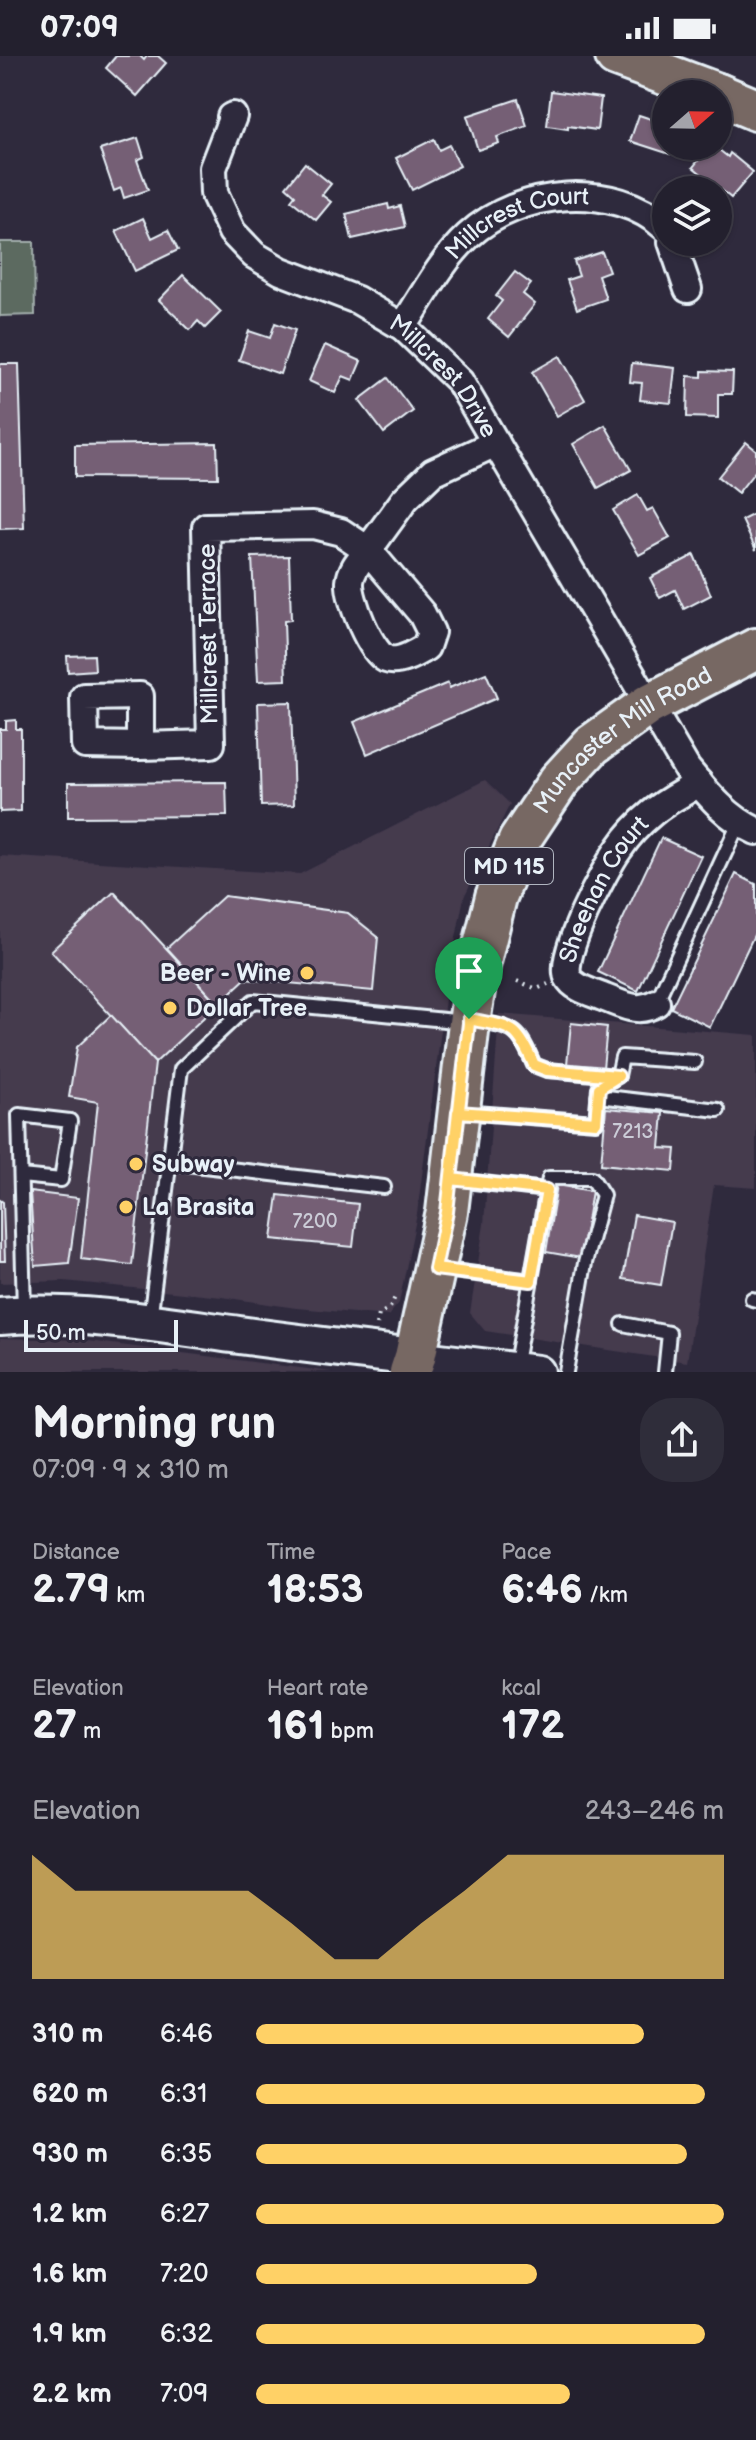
<!DOCTYPE html>
<html lang="en">
<head>
<meta charset="utf-8">
<style>
	body { margin:0; font-family:"Balsamiq Sans",sans-serif; background:#2f2d3a; color:#f1f3f6; height:100vh; display:flex; flex-direction:column; font-size:30px; white-space:nowrap }
	* { box-sizing:border-box; margin:0 }
	p { font-size:26px; color:#a3a3aa }
	.icon { flex:none; width:44px; height:44px; fill:none; stroke:currentColor; stroke-width:2; stroke-linecap:round; stroke-linejoin:round }
	.map { position:relative; height:1316px; overflow:hidden }
	.sheet { display:flex; flex-direction:column; background:#23202e; flex:1 }
	.sheet>* { flex:none }
	.needle { width:52px; rotate:70deg }
	.buttons { position:absolute; left:652px; top:24px; display:grid; gap:16px }
	.buttons a { display:grid; place-items:center; width:80px; height:80px; border-radius:50%; background:#23202e; box-shadow:0 2px 6px #0004,0 0 0 2px #403e4a; font-size:40px }
	.scale { position:absolute; left:24px; bottom:20px; width:154px; box-sizing:border-box; padding-left:8px; border:4px solid #e8f1f8; border-top:0; font-size:22px; line-height:28px; white-space:nowrap; color:#e8f1f8; -webkit-text-stroke:6px #2f2a3d; paint-order:stroke }
	.pin { position:absolute; display:grid; place-items:center; width:68px; height:68px; color:#fff; margin:-82px -34px; border-radius:50% 50% 50% 0; rotate:-45deg; box-shadow:0 0 8px #0007 }
	.pin .icon { rotate:45deg }
	.round { display:grid; place-items:center; flex:none; width:84px; height:84px; border-radius:32px; background:#2f2d3a }
	.head { display:flex; align-items:center; justify-content:space-between; height:136px; padding:0 32px }
	h1 { font-size:44px; font-weight:700; line-height:60px }
	.stats { display:grid; grid-template-columns:repeat(3,1fr); gap:12px; height:136px; padding:8px 32px }
	.stats div { display:grid; align-content:center }
	.stats b { font-size:40px; font-weight:700 }
	.stats small { font-size:22px; font-weight:400 }
	.stats p { font-size:22px }
	.chart { height:224px; padding:16px 32px }
	.chart p { display:flex; justify-content:space-between }
	.chart svg { width:100%; height:144px; margin-top:8px; fill:#ffd166; opacity:.7 }
	ul { padding:0 32px; list-style:none; font-size:26px }
	li { display:grid; grid-template-columns:128px 96px 1fr; align-items:center; height:60px }
	li i { height:20px; border-radius:10px; background:#ffd166 }
	.status { display:flex; justify-content:space-between; align-items:center; height:56px; padding:0 40px; background:#23202e; direction:ltr }
	.status svg { height:22px; fill:currentColor }
	.map>svg:first-child { display:block }
	.built { fill:#443a4e }
	.green { fill:#5c6a61; stroke:#a2aeac; stroke-width:2 }
	.building { fill:#755f75; stroke:#e8f1f8; stroke-width:2 }
	.lines { fill:none; stroke-linecap:round; stroke-linejoin:round }
	.service-casing { stroke:#e8f1f8; stroke-width:18 }
	.minor-casing { stroke:#e8f1f8; stroke-width:32 }
	.tertiary-casing { stroke:#e8f1f8; stroke-width:38 }
	.secondary-casing { stroke:#e8f1f8; stroke-width:42 }
	.primary-casing { stroke:#e8f1f8; stroke-width:46 }
	.path { stroke:#e8f1f8; stroke-width:4; stroke-dasharray:2 6; stroke-linecap:butt }
	.service { stroke:#2f2a3d; stroke-width:12 }
	.minor { stroke:#2f2a3d; stroke-width:26 }
	.tertiary { stroke:#2f2a3d; stroke-width:32 }
	.secondary { stroke:#2f2a3d; stroke-width:36 }
	.primary { stroke:#776864; stroke-width:40 }
	.route-casing { stroke:#fff; stroke-width:16 }
	.route { stroke:#ffd166; stroke-width:10 }
	.poi-dot { fill:#ffd166; stroke:#2f2a3d; stroke-width:3 }
	.labels { text-anchor:middle; stroke-width:6; stroke-linejoin:round; paint-order:stroke }
	.number-label { font-size:20px; fill:#cbccd7 }
	.shield { fill:#2f2a3d; stroke:#b0b5c0; stroke-width:2 }
	.shield-label { font-size:22px; font-weight:bold; fill:#e8f1f8 }
	.street-label { font-size:24px; fill:#e8f1f8; stroke:#2f2a3d }
	.poi-label { font-size:24px; font-weight:bold; fill:#e8f1f8; stroke:#2f2a3d; text-anchor:start }
</style>
</head>
<body>
<div class="status"><b>07:09</b><svg viewBox="0 0 49 12"><path d="M0 12V9h3v3zM5 12V6h3v6zM10 12V3h3v9zM15 12V0h3v12zM26 1h20v11H26zM47 4h2v5h-2z"/></svg></div>
<div class="map">
<svg width="756" height="1316" viewBox="0 0 756 1316">
	<rect width="100%" height="100%" fill="#2f2a3d"/>
	<filter id="ink" filterUnits="userSpaceOnUse"><feTurbulence type="fractalNoise" baseFrequency=".0125" numOctaves="2"/><feDisplacementMap in="SourceGraphic" scale="16" xChannelSelector="R" yChannelSelector="G"/><feConvolveMatrix kernelMatrix="1 2 1 2 8 2 1 2 1" color-interpolation-filters="sRGB"/></filter>
	<g filter="url(#ink)">
		<g class="built">
			<polygon points="485,724 510,748 464,841 447,928 417,1158 399,1247 388,1260 296,1252 222,1241 64,1225 0,1227 0,800 300,818"/>
			<polygon points="499,958 756,979 756,1132 714,1129 687,1306 485,1275 470,1257 484,1168"/>
			<polygon points="0,1282 81,1284 332,1316 0,1316"/>
		</g>
		<polygon class="green" points="0,186 34,186 35,259 0,260"/>
		<g class="building">
			<polygon points="116,0 140,0 144,4 147,0 158,0 166,7 137,40 106,12"/>
			<polygon points="551,35 601,42 597,74 568,70 568,73 547,70"/>
			<polygon points="518,43 527,70 497,81 499,87 478,94 467,60"/>
			<polygon points="639,59 666,68 666,90 673,90 670,98 630,85"/>
			<polygon points="138,82 144,101 137,104 148,134 124,142 121,132 114,135 100,94"/>
			<polygon points="434,83 439,94 449,89 460,110 412,134 396,102"/>
			<polygon points="710,90 714,90 728,101 730,97 753,116 731,142 693,111"/>
			<polygon points="305,107 331,128 322,139 331,146 316,164 291,144 295,139 286,131"/>
			<polygon points="388,148 389,153 400,150 405,171 352,183 346,158"/>
			<polygon points="143,162 152,182 168,174 178,194 135,215 116,175"/>
			<polygon points="602,196 609,215 598,219 606,243 577,253 567,224 579,220 574,205"/>
			<polygon points="515,216 531,228 523,238 535,248 509,281 488,263 502,245 496,240"/>
			<polygon points="183,219 221,256 205,272 198,265 190,274 159,244"/>
			<polygon points="275,267 295,274 280,318 239,304 249,275 270,282"/>
			<polygon points="325,289 361,305 353,324 343,320 335,337 309,325"/>
			<polygon points="560,300 585,344 557,360 532,316"/>
			<polygon points="632,307 675,312 671,347 640,344 642,327 630,326"/>
			<polygon points="0,308 19,308 24,472 0,473"/>
			<polygon points="702,315 733,316 732,338 718,338 718,362 687,361 688,320 702,321"/>
			<polygon points="388,322 413,355 384,377 359,344"/>
			<polygon points="605,369 631,414 598,432 573,388"/>
			<polygon points="746,386 756,394 756,414 738,437 718,421"/>
			<polygon points="217,387 218,422 75,421 75,389"/>
			<polygon points="638,439 647,455 653,452 670,482 639,499 613,454"/>
			<polygon points="756,457 756,494 742,464"/>
			<polygon points="694,499 711,539 684,553 675,534 660,542 650,522"/>
			<polygon points="289,500 291,564 284,565 286,624 258,625 252,501"/>
			<polygon points="94,599 95,614 68,616 67,600"/>
			<polygon points="486,617 497,642 367,698 354,666 448,627 449,632"/>
			<polygon points="291,646 294,749 261,750 258,647"/>
			<polygon points="16,664 16,673 21,673 21,755 0,756 0,673 6,673 6,665"/>
			<polygon points="226,726 227,760 68,761 68,727"/>
			<polygon points="661,782 701,800 638,935 598,916"/>
			<polygon points="736,818 756,828 756,875 710,971 671,952"/>
			<polygon points="114,836 218,948 155,1007 51,895"/>
			<polygon points="224,840 348,857 378,881 373,935 245,923 218,948 167,892"/>
			<polygon points="111,959 155,1007 132,1209 81,1203 98,1046 69,1041 77,991"/>
			<polygon points="571,967 607,971 603,1012 567,1008"/>
			<polygon points="606,1052 663,1057 660,1092 676,1093 674,1115 601,1108"/>
			<polygon points="557,1129 592,1135 581,1202 546,1196"/>
			<polygon points="30,1136 78,1142 69,1207 35,1210"/>
			<polygon points="278,1139 358,1148 353,1191 272,1183"/>
			<polygon points="0,1144 3,1146 5,1205 0,1205"/>
			<polygon points="634,1159 672,1166 661,1229 623,1223"/>
		</g>
		<g class="lines">
			<g class="service-casing">
				<g id="service">
					<polyline points="656,947 739,767"/>
					<path d="M476,965C515,973 518,971 534,1009L547,1014L618,1020L622,1001L695,1006"/>
					<polyline points="598,1040 718,1054"/>
					<polyline points="463,1056 596,1066 599,1032 618,1020"/>
					<polyline points="169,1106 384,1131"/>
					<polyline points="21,1120 61,1124 70,1065 19,1059 24,1255"/>
					<polyline points="455,1124 547,1134"/>
					<polyline points="438,1213 531,1225"/>
					<polyline points="752,1243 756,1244"/>
					<polyline points="150,1264 181,1013 253,945 465,966"/>
					<polyline points="623,1268 669,1277 665,1316"/>
					<polyline points="515,1313 549,1122 592,1122 603,1139 585,1207 566,1316"/>
				</g>
			</g>
			<g class="minor-casing">
				<g id="minor">
					<path id="s1" d="M231,61L233,60L213,112L214,137L232,176L254,199L281,215L357,244L403,271L460,326L687,713C707,737 727,762 756,775"/>
					<polyline points="672,186 688,233"/>
					<path id="s2" d="M403,271C423,240 441,205 468,180C519,133 613,124 666,172"/>
					<path d="M368,494L422,558L431,576L426,591C416,597 398,608 386,603C370,595 349,543 350,526C351,513 361,503 368,494Z"/>
					<polyline points="140,690 140,640 84,641 85,689 140,690 211,688 206,471 313,469 341,476 368,494 405,443 433,416 496,387"/>
					<path id="s3" d="M656,947C638,958 624,949 605,942C594,937 574,933 568,921C558,901 605,812 619,793C627,781 641,766 652,757C666,745 683,737 699,727"/>
				</g>
			</g>
			<g class="tertiary-casing">
				<polyline id="tertiary" points="415,1301 538,1316"/>
			</g>
			<g class="secondary-casing">
				<path id="secondary" d="M0,1260C79,1254 160,1268 239,1279C297,1287 356,1294 415,1301"/>
			</g>
			<g class="primary-casing">
				<g id="primary">
					<polyline points="616,0 718,38"/>
					<polyline points="718,38 756,54"/>
					<path id="s4" d="M410,1316L415,1301L447,1156L469,967L476,922L496,841L519,785L559,725L592,689L648,649L756,593"/>
				</g>
			</g>
			<g class="path">
				<polyline points="517,925 537,933 548,928"/>
				<polyline points="377,1269 379,1258 390,1252 395,1241"/>
			</g>
			<use href="#service" class="service"/>
			<use href="#minor" class="minor"/>
			<use href="#tertiary" class="tertiary"/>
			<use href="#secondary" class="secondary"/>
			<use href="#primary" class="primary"/>
		</g>
	</g>
	<g class="lines" filter="url(#ink)">
		<g class="route-casing">
			<path id="route" d="M469,963V967L451,1123L547,1134L531,1225L435,1213L447,1156L458,1056L596,1066L599,1032L618,1020L547,1014L534,1009C516,967 511,972 469,963"/>
		</g>
		<use href="#route" class="route"/>
	</g>
	<g class="poi-dot">
		<circle cx="307" cy="917" r="8"/>
		<circle cx="170" cy="952" r="8"/>
		<circle cx="136" cy="1108" r="8"/>
		<circle cx="126" cy="1151" r="8"/>
	</g>
	<g class="labels">
		<g class="number-label">
			<text x="633" y="1082">7213</text>
			<text x="315" y="1172">7200</text>
		</g>
		<rect class="shield" x="465" y="792" width="88" height="36" rx="6"/>
		<g class="shield-label">
			<text x="509" y="818">MD 115</text>
		</g>
		<g class="street-label">
			<text dy="8" stroke="none"><textPath href="#s2" startOffset="164">Millcrest Court</textPath></text>
			<text dy="8" stroke="none"><textPath href="#s1" startOffset="388">Millcrest Drive</textPath></text>
			<text transform="translate(208 578) rotate(-91)" y="8">Millcrest Terrace</text>
			<text dy="8" stroke="none"><textPath href="#s4" startOffset="692">Muncaster Mill Road</textPath></text>
			<text dy="8" stroke="none"><textPath href="#s3" startOffset="194">Sheehan Court</textPath></text>
		</g>
		<g class="poi-label">
			<text x="291" y="925" text-anchor="end">Beer - Wine</text>
			<text x="186" y="960">Dollar Tree</text>
			<text x="152" y="1116">Subway</text>
			<text x="142" y="1159">La Brasita</text>
		</g>
	</g>
</svg>
<div class="buttons">
<a><svg class="needle" viewBox="-14 -14 28 28"><path d="M0-13l5 13h-10z" fill="#e53935"/><path d="M0 13l5-13h-10z" fill="#a3a3aa"/></svg></a>
<a><svg class="icon" aria-label="layers" viewBox="0 0 24 24"><path d="M12 4l9 5-9 5-9-5zM3 14l9 5 9-5"/></svg></a>
</div>
<div class="scale">50 m</div>
<div class="pin" style="left:469px;top:963px;background:#1e9e55"><svg class="icon" aria-label="arrive" viewBox="0 0 24 24"><path d="M6 21V4h12l-3 4 3 4H6"/></svg></div>
</div>
<section class="sheet">
<div class="head"><div><h1>Morning run</h1><p>07:09 · 9 × 310 m</p></div><a class="round"><svg class="icon" aria-label="share" viewBox="0 0 24 24"><path d="M12 15V3M7 8l5-5 5 5M5 13v7h14v-7"/></svg></a></div>
<div class="stats">
<div><p>Distance</p><b>2.79<small> km</small></b></div>
<div><p>Time</p><b>18:53</b></div>
<div><p>Pace</p><b>6:46<small> /km</small></b></div>
</div>
<div class="stats">
<div><p>Elevation</p><b>27<small> m</small></b></div>
<div><p>Heart rate</p><b>161<small> bpm</small></b></div>
<div><p>kcal</p><b>172</b></div>
</div>
<div class="chart"><p><span>Elevation</span>243–246 m</p>
<svg viewBox="0 0 160 44" preserveAspectRatio="none"><path d="M0 44V6L10 17L20 17L30 17L40 17L50 17L60 27L70 38L80 38L90 27L100 17L110 6L120 6L130 6L140 6L150 6L160 6V44z"/></svg>
</div>
<ul>
<li><b>310 m</b>6:46<i style="width:83%"></i></li>
<li><b>620 m</b>6:31<i style="width:96%"></i></li>
<li><b>930 m</b>6:35<i style="width:92%"></i></li>
<li><b>1.2 km</b>6:27<i style="width:100%"></i></li>
<li><b>1.6 km</b>7:20<i style="width:60%"></i></li>
<li><b>1.9 km</b>6:32<i style="width:96%"></i></li>
<li><b>2.2 km</b>7:09<i style="width:67%"></i></li>
</ul>
</section>
</body>
</html>
